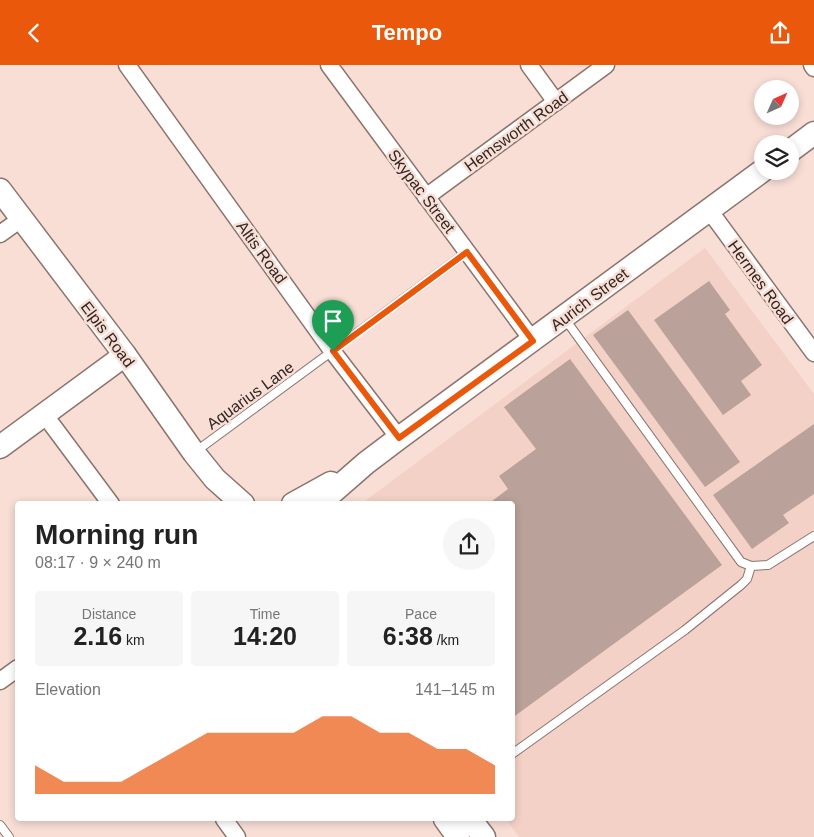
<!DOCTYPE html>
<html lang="en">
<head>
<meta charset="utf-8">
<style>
	body { margin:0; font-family:Helvetica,sans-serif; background:#f6f6f6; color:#222; height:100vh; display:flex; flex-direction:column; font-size:19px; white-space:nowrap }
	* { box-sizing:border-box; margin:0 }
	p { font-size:16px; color:#767676 }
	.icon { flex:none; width:28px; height:28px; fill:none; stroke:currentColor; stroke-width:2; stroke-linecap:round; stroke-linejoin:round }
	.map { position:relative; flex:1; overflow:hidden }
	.side { position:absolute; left:15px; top:436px; width:500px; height:320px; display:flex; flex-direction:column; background:#fff; border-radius:5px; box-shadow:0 2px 8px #0003 }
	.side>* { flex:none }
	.needle { width:32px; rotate:45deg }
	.controls { position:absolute; left:754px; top:15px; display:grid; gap:10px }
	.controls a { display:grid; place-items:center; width:45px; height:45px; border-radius:50%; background:#fff; box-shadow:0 2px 8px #0003; font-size:25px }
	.pin { position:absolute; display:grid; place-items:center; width:42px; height:42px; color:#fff; margin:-51px -21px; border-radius:50% 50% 50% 0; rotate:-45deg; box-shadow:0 0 5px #0007 }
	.pin .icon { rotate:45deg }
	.round { display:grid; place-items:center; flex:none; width:52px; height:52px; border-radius:26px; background:#f6f6f6 }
	.overview { display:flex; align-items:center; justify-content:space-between; height:85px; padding:0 20px }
	h1 { font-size:28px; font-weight:700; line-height:38px }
	.stats { display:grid; grid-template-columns:repeat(3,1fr); gap:8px; height:85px; padding:5px 20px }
	.stats div { display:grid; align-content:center; border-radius:5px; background:#f6f6f6; text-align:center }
	.stats b { font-size:25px; font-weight:700 }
	.stats small { font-size:14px; font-weight:400 }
	.stats p { font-size:14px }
	.chart { height:140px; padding:10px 20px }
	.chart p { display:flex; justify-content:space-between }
	.chart svg { width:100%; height:90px; margin-top:5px; fill:#ea580c; opacity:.7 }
	header { display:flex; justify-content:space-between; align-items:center; height:65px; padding:0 20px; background:#ea580c; color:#fff; font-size:22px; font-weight:700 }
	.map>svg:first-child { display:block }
	.built { fill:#f4d1c6 }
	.building { fill:#baa199 }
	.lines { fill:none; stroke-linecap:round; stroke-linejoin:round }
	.lane-casing { stroke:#8b746c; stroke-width:10 }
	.street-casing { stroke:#8b746c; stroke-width:19 }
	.secondary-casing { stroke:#8b746c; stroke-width:25 }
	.lane { stroke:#fff; stroke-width:8 }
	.street { stroke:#fff; stroke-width:16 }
	.secondary { stroke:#fff; stroke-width:22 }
	.route-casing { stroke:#fff; stroke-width:10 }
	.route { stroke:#ea580c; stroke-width:6 }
	.labels { text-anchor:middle; stroke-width:5; stroke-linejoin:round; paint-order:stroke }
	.street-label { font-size:16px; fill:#302723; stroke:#f8ded5 }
</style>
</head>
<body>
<header><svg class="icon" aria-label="back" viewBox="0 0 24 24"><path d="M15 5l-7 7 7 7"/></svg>Tempo<svg class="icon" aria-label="share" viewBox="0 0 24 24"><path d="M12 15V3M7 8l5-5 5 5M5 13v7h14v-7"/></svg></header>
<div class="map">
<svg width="814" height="772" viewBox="0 0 814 772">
	<rect width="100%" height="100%" fill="#f8ded5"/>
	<polygon class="built" points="705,183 814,329 814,772 519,772 506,754 512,754 512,439 361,439"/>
	<g class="building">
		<polygon points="709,216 730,245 725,249 762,300 741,316 751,330 723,350 654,255"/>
		<polygon points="628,245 740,397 705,422 593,270"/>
		<polygon points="570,294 722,500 512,653 512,439 488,439 508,424 499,411 536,384 504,342"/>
		<polygon points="814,359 814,429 783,450 789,458 752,484 713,430"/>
	</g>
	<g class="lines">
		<g class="lane-casing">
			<g id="lane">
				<polyline points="565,254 741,497 751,501 768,500 814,471"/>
				<polyline points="195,387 467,187"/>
				<polyline points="512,689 685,565 741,520 747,514 751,501"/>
				<polyline points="0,760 9,772"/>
			</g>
		</g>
		<g class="street-casing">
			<g id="street">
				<polyline points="127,0 333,287 399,373"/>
				<polyline points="329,0 533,276"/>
				<polyline points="529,0 556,37"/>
				<polyline points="812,0 814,3"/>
				<polyline points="426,132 606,0"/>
				<polyline points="709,145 814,288"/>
				<polyline points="0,169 21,154"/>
				<polyline points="44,349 111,439"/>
				<polyline points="0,616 18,603"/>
				<polyline points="224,754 237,772"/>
			</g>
		</g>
		<g class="secondary-casing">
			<g id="secondary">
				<polyline points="790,86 814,68"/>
				<polyline points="0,125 125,290 194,388 215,414 243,439"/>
				<polyline points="0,382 125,290"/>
				<polyline points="293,439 331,418"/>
				<polyline points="319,439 366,398 399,373 762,106"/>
				<polyline points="445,754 458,772"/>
				<polyline points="470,754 484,772"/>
			</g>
		</g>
		<use href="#lane" class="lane"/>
		<use href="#street" class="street"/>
		<use href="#secondary" class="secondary"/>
	</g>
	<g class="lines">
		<g class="route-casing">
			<polygon id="route" points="467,187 533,276 399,373 333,286"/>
		</g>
		<use href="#route" class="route"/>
	</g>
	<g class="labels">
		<g class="street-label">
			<text transform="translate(516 66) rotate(-36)" y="6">Hemsworth Road</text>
			<text transform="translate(422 126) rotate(53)" y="6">Skypac Street</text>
			<text transform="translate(262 187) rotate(54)" y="6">Altis Road</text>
			<text transform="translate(761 217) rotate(54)" y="6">Hermes Road</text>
			<text transform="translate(589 234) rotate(-37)" y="6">Aurich Street</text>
			<text transform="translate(108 269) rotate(53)" y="6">Elpis Road</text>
			<text transform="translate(250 330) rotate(-36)" y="6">Aquarius Lane</text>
		</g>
	</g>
</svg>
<div class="controls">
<a><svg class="needle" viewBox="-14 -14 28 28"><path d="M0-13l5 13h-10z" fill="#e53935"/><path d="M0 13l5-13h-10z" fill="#767676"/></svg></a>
<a><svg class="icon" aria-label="layers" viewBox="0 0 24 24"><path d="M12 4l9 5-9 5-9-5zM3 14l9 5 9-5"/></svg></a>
</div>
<div class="pin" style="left:333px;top:286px;background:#1e9e55"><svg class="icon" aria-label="arrive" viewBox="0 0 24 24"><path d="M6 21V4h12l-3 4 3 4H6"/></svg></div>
<section class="side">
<div class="overview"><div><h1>Morning run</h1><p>08:17 · 9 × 240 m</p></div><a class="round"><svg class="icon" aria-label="share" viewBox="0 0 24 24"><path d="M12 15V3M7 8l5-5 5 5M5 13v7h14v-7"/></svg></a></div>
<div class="stats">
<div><p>Distance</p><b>2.16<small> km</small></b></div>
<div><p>Time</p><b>14:20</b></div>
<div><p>Pace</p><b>6:38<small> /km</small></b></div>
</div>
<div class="chart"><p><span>Elevation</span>141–145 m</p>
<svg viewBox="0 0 160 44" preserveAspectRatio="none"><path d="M0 44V30L10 38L20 38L30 38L40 30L50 22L60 14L70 14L80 14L90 14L100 6L110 6L120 14L130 14L140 22L150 22L160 30V44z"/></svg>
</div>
</section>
</div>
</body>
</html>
